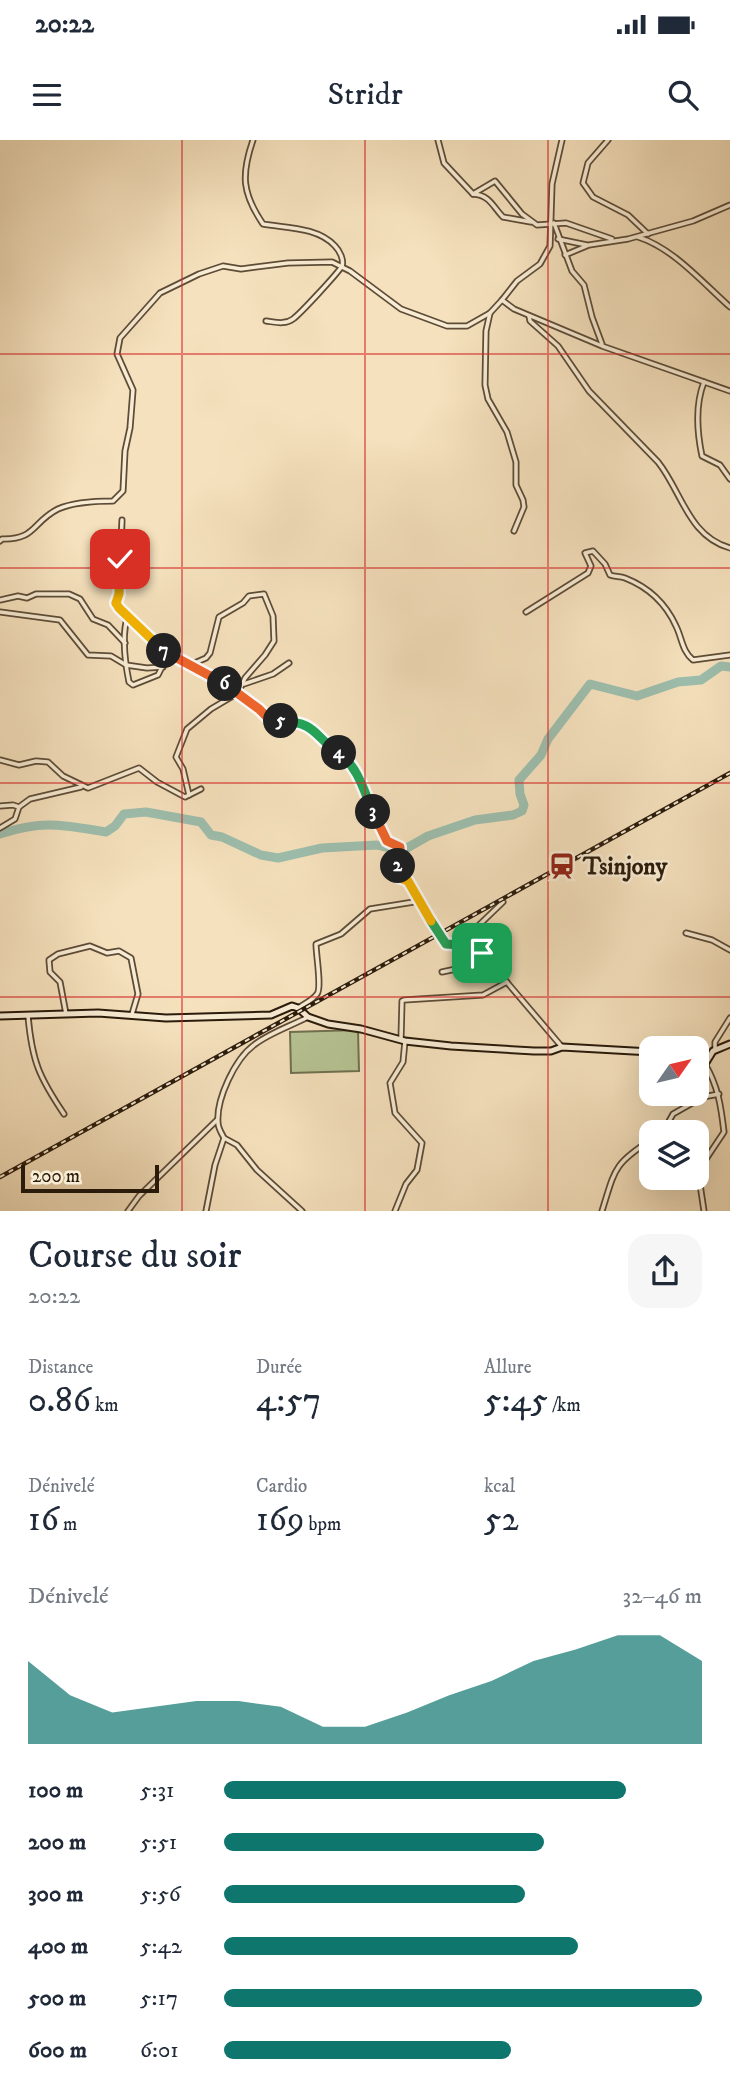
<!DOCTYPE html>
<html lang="fr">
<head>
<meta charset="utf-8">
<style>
	body { margin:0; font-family:"IM FELL DW Pica",serif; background:#f6f6f7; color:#1f2937; height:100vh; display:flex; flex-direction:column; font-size:26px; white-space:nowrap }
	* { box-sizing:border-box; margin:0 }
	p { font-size:23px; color:#747a83 }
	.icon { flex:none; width:38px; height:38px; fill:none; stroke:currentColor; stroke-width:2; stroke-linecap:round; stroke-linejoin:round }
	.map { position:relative; height:1071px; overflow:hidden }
	.drawer { display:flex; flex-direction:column; background:#fff; flex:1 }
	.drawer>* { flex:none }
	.needle { width:46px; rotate:56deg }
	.controls { position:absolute; left:639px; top:896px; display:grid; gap:14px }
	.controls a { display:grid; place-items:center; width:70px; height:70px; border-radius:14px; background:#fff; box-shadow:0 7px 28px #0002; font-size:35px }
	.scale { position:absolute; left:21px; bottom:18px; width:138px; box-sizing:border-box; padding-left:7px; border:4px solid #2a1b0b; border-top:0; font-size:19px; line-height:24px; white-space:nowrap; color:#2a1b0b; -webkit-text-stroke:5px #f8ecd4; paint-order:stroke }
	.pin { position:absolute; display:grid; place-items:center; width:60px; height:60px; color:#fff; margin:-30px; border-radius:14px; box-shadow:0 4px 10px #0006 }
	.km { position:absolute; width:35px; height:35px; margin:-18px; border-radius:50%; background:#222; color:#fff; font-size:19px; line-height:35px; text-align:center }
	.round { display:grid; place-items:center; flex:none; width:74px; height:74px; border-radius:21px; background:#f6f6f7 }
	.overview { display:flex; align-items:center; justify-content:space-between; height:119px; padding:0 28px }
	h1 { font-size:38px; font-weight:600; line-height:52px }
	.metrics { display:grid; grid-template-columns:repeat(3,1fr); gap:10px; height:119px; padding:7px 28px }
	.metrics div { display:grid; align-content:center }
	.metrics b { font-size:35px; font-weight:600 }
	.metrics small { font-size:19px; font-weight:400 }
	.metrics p { font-size:19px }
	.chart { height:196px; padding:14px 28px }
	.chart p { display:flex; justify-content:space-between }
	.chart svg { width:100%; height:126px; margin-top:7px; fill:#0f766e; opacity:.7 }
	ul { padding:0 28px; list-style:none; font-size:23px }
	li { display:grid; grid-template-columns:112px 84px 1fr; align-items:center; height:52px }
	li i { height:18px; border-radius:9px; background:#0f766e }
	.status { display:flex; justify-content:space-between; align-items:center; height:49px; padding:0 35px; background:#fff; direction:ltr }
	.status svg { height:19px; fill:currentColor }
	header { display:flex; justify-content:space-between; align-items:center; height:91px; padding:0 28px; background:#fff; font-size:32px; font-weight:600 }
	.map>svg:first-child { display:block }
	.green { fill:#b7c494; stroke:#707050; stroke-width:2 }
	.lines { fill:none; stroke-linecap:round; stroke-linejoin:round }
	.river { stroke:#9dbead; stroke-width:9 }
	.street-casing { stroke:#5d4c38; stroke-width:7 }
	.secondary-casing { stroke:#2a1b0b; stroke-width:9 }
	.street { stroke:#f8ecd4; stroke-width:3.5 }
	.secondary { stroke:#f8ecd4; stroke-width:5 }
	.rail-casing { stroke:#2a1b0b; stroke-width:4.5 }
	.rail { stroke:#f8ecd4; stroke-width:2; stroke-dasharray:5; stroke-linecap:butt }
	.split-1-casing { stroke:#fff; stroke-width:14 }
	.split-2-casing { stroke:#fff; stroke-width:14 }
	.split-3-casing { stroke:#fff; stroke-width:14 }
	.split-4-casing { stroke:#fff; stroke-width:14 }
	.split-5-casing { stroke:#fff; stroke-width:14 }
	.split-6-casing { stroke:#fff; stroke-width:14 }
	.split-7-casing { stroke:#fff; stroke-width:14 }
	.split-8-casing { stroke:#fff; stroke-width:14 }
	.split-9-casing { stroke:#fff; stroke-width:14 }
	.split-1 { stroke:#22a559; stroke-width:9 }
	.split-2 { stroke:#f5b400; stroke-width:9 }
	.split-3 { stroke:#f0652b; stroke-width:9 }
	.split-4 { stroke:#22a559; stroke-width:9 }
	.split-5 { stroke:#22a559; stroke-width:9 }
	.split-6 { stroke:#f0652b; stroke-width:9 }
	.split-7 { stroke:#f0652b; stroke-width:9 }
	.split-8 { stroke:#f5b400; stroke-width:9 }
	.split-9 { stroke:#f5b400; stroke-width:9 }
	.grid { fill:none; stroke:#d62828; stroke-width:2; stroke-opacity:0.55 }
	.labels { text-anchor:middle; stroke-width:5; stroke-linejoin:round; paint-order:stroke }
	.poi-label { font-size:24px; font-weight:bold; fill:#2a1b0b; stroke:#f8ecd4; text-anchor:start }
</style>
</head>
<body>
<div class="status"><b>20:22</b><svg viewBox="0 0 49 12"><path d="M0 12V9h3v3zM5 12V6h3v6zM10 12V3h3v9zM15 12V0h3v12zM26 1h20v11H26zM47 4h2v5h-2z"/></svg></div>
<header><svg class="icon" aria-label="menu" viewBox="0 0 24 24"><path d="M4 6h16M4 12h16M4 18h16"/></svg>Stridr<svg class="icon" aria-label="search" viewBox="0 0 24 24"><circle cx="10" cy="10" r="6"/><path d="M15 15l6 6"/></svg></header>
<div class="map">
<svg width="730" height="1071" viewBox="0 0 730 1071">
	<rect width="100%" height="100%" fill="#f5e1bd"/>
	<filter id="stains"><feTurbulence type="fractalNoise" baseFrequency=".00286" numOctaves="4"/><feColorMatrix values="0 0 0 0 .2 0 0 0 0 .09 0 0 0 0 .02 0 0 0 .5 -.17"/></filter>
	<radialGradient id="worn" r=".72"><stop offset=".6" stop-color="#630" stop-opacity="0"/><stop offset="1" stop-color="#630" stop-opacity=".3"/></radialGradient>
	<polygon class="green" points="358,890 359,931 291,933 290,892"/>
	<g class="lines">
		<path class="river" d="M0,694C43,680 62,685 106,692L115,686L124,674L146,672L201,682L211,695L222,697L261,715L278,718L322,708L377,705L393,709L407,708L428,696L475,680L513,675L522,671L524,665L520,654L519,640L541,615L548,599L590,544L637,556L678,542L701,540L721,526L730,527"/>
		<g class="street-casing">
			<g id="street">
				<path d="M253,0C241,35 242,53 263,84C286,88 318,87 335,106C340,111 344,120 342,126C338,133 300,174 293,179C285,185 275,182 266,181"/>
				<path d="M438,0L444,23L473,54C490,55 493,67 503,77L531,82"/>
				<polyline points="562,0 552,44 550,106 540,124 517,141 502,160 514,169 602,206 730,251"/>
				<polyline points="608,0 588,23 583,43 593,57 628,75 648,94"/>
				<polyline points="473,54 495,41 522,74 537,85 566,83 612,99"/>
				<polyline points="554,83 572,131 584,145 592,177 602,204"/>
				<path d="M638,97C673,108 702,142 730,167"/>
				<polyline points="558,99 587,105"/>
				<polyline points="565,115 589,105 628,99 693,81 730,65"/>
				<polyline points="502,160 490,173 486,191 485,245 488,259 507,292 516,322 516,345 523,360 524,367 514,391"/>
				<path d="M529,176L530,181L558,206L589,251L658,322C682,352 688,396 730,408"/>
				<path d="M704,242C695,265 697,292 702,316L720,325L730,339"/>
				<path d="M122,380L119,454L115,463L168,515L158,535L133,545L129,542C125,522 121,495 128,475"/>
				<path d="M0,401L2,399C36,400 32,382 58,369C74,362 96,361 113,361L123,351L125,311L130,288L133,250L117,214L120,198L160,153L199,134L223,126L241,129L288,123L332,122L350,131L401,169L447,186H467L490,173"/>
				<polyline points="0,460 18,456 27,458 36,454 69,454 80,459 93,479 108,485 125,503"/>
				<polyline points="0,472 60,480 88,515 111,516 126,525 147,528 163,527"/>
				<path d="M526,472L588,433L591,426L585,413L593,411L605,424L610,435C615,437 620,436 625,438C648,447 666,464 676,486C682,498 682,511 693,520L730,515"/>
				<polyline points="168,515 238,553 271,581 293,582 316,590 327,606 348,620 357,632 387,701 400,707 400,712 395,717 398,737 408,741 443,802 446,804 481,806"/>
				<polyline points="244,544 273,534 289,523"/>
				<polyline points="0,620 19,625 36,621 48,622 63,636 88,648 139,628 157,642 185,657 201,649"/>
				<polyline points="189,655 183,629 176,617 187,589 211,569 238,553 245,538 265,515 274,501 273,476 264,454 249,456 243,463 219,477 210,513 206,518 190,525"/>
				<polyline points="0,666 13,665 19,667"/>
				<polyline points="0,688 15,679 19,667 30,659 81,647"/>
				<polyline points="503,762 478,786 482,813 562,907"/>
				<polyline points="686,793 712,800 730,810"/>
				<polyline points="442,832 456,829 482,813"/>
				<path d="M298,868C304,864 313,860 317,854C322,848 316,815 316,804L341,794L370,769L420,761"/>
				<polyline points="66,874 60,842 50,832 49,820 58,814 90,806 107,813 119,811 131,818 138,854 132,874"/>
				<path d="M28,876C32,921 39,937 64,974"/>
				<polyline points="401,899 402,861 404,860 483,855 507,842"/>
				<polyline points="715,910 715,902 730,878"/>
				<polyline points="663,992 673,974 703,957 719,954"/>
				<polyline points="224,998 237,1005 257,1030 302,1071"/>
				<polyline points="128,1071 139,1056 217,980"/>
				<path d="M206,1071L215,1025L224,998C222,994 218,988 218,983C216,959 235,919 254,905C269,893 291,886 308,877"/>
				<polyline points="395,1071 406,1044 417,1030 422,1003 395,973 390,943 403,922 405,901"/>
				<path d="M602,1071C615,1030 613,1024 651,1000"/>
				<path d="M704,1071L698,1031L724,992C721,966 718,946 705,924"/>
			</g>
		</g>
		<g class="secondary-casing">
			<g id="secondary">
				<polyline points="0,876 98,873 166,878 271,875 292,866 298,868 308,877 328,884 361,889 405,901 451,906 534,911 551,911 562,907 651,912"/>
				<polyline points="696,921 705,924 713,911 730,904"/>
			</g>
		</g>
		<use href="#street" class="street"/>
		<use href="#secondary" class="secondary"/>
		<g class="rail-casing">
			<polyline id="rail" points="0,1037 730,633"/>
		</g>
		<use href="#rail" class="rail"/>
	</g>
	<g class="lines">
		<g class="split-1-casing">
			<polyline id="split-1" points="431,781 446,804 481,806 482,813"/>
		</g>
		<g class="split-2-casing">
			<polyline id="split-2" points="398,726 398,737 408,741 431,781"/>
		</g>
		<g class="split-3-casing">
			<polyline id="split-3" points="373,672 387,701 400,707 400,712 395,717 398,726"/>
		</g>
		<g class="split-4-casing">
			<path id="split-4" d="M339,613C358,627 364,651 373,672"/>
		</g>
		<g class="split-5-casing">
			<path id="split-5" d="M281,581C317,582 314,597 339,613"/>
		</g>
		<g class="split-6-casing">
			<polyline id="split-6" points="225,544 259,569 271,581 281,581"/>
		</g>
		<g class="split-7-casing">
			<polyline id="split-7" points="164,511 225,544"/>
		</g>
		<g class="split-8-casing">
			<polyline id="split-8" points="116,463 119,468 164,511"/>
		</g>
		<g class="split-9-casing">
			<polyline id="split-9" points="116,463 119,454 120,419"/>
		</g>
		<use href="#split-1" class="split-1"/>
		<use href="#split-2" class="split-2"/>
		<use href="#split-3" class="split-3"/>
		<use href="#split-4" class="split-4"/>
		<use href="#split-5" class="split-5"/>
		<use href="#split-6" class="split-6"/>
		<use href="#split-7" class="split-7"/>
		<use href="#split-8" class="split-8"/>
		<use href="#split-9" class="split-9"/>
	</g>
	<path class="grid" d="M182,0V1071M365,0V1071M548,0V1071M0,214H730M0,428H730M0,643H730M0,857H730"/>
	<defs>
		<g id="station-bare" transform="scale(2.1)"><path d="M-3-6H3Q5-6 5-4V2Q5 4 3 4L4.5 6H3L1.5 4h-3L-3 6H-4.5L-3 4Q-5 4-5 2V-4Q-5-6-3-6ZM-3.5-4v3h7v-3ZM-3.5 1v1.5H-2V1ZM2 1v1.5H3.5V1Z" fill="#8f2418" stroke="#f8ecd4" stroke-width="2.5" paint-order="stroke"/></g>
	</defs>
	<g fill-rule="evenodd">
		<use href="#station-bare" x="562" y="726"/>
	</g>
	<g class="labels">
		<g class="poi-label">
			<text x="583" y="734">Tsinjony</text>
		</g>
	</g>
	<rect width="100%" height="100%" filter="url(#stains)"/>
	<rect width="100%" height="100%" fill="url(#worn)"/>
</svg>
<div class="controls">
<a><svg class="needle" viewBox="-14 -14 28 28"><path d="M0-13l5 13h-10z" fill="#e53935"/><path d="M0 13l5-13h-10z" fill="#747a83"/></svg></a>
<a><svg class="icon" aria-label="layers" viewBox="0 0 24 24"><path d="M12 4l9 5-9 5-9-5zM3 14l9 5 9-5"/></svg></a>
</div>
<div class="scale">200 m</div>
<div class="pin" style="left:482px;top:813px;background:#1e9e55"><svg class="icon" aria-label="arrive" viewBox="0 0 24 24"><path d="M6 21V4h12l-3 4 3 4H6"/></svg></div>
<div class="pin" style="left:120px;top:419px;background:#d93025"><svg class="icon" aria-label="check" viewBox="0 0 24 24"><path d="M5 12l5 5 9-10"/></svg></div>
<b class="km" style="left:398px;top:726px">2</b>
<b class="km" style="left:373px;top:672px">3</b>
<b class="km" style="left:339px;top:613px">4</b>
<b class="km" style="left:281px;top:581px">5</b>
<b class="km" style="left:225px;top:544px">6</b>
<b class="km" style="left:164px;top:511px">7</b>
</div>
<section class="drawer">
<div class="overview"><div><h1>Course du soir</h1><p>20:22</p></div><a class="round"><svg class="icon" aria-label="share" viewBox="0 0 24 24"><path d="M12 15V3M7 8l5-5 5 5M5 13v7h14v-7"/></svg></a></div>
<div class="metrics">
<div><p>Distance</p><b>0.86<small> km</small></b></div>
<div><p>Durée</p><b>4:57</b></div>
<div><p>Allure</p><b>5:45<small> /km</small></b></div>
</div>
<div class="metrics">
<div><p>Dénivelé</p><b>16<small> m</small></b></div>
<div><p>Cardio</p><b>169<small> bpm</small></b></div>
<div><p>kcal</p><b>52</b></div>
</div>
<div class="chart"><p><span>Dénivelé</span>32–46 m</p>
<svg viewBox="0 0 160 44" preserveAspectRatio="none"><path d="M0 44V15L10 27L20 33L30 31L40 29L50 29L60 31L70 38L80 38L90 33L100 27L110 22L120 15L130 11L140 6L150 6L160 15V44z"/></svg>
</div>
<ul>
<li><b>100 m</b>5:31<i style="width:84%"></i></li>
<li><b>200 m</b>5:51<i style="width:67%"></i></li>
<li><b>300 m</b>5:56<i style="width:63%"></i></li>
<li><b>400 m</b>5:42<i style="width:74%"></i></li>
<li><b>500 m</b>5:17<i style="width:100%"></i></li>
<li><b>600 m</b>6:01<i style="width:60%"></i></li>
</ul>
</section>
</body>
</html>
